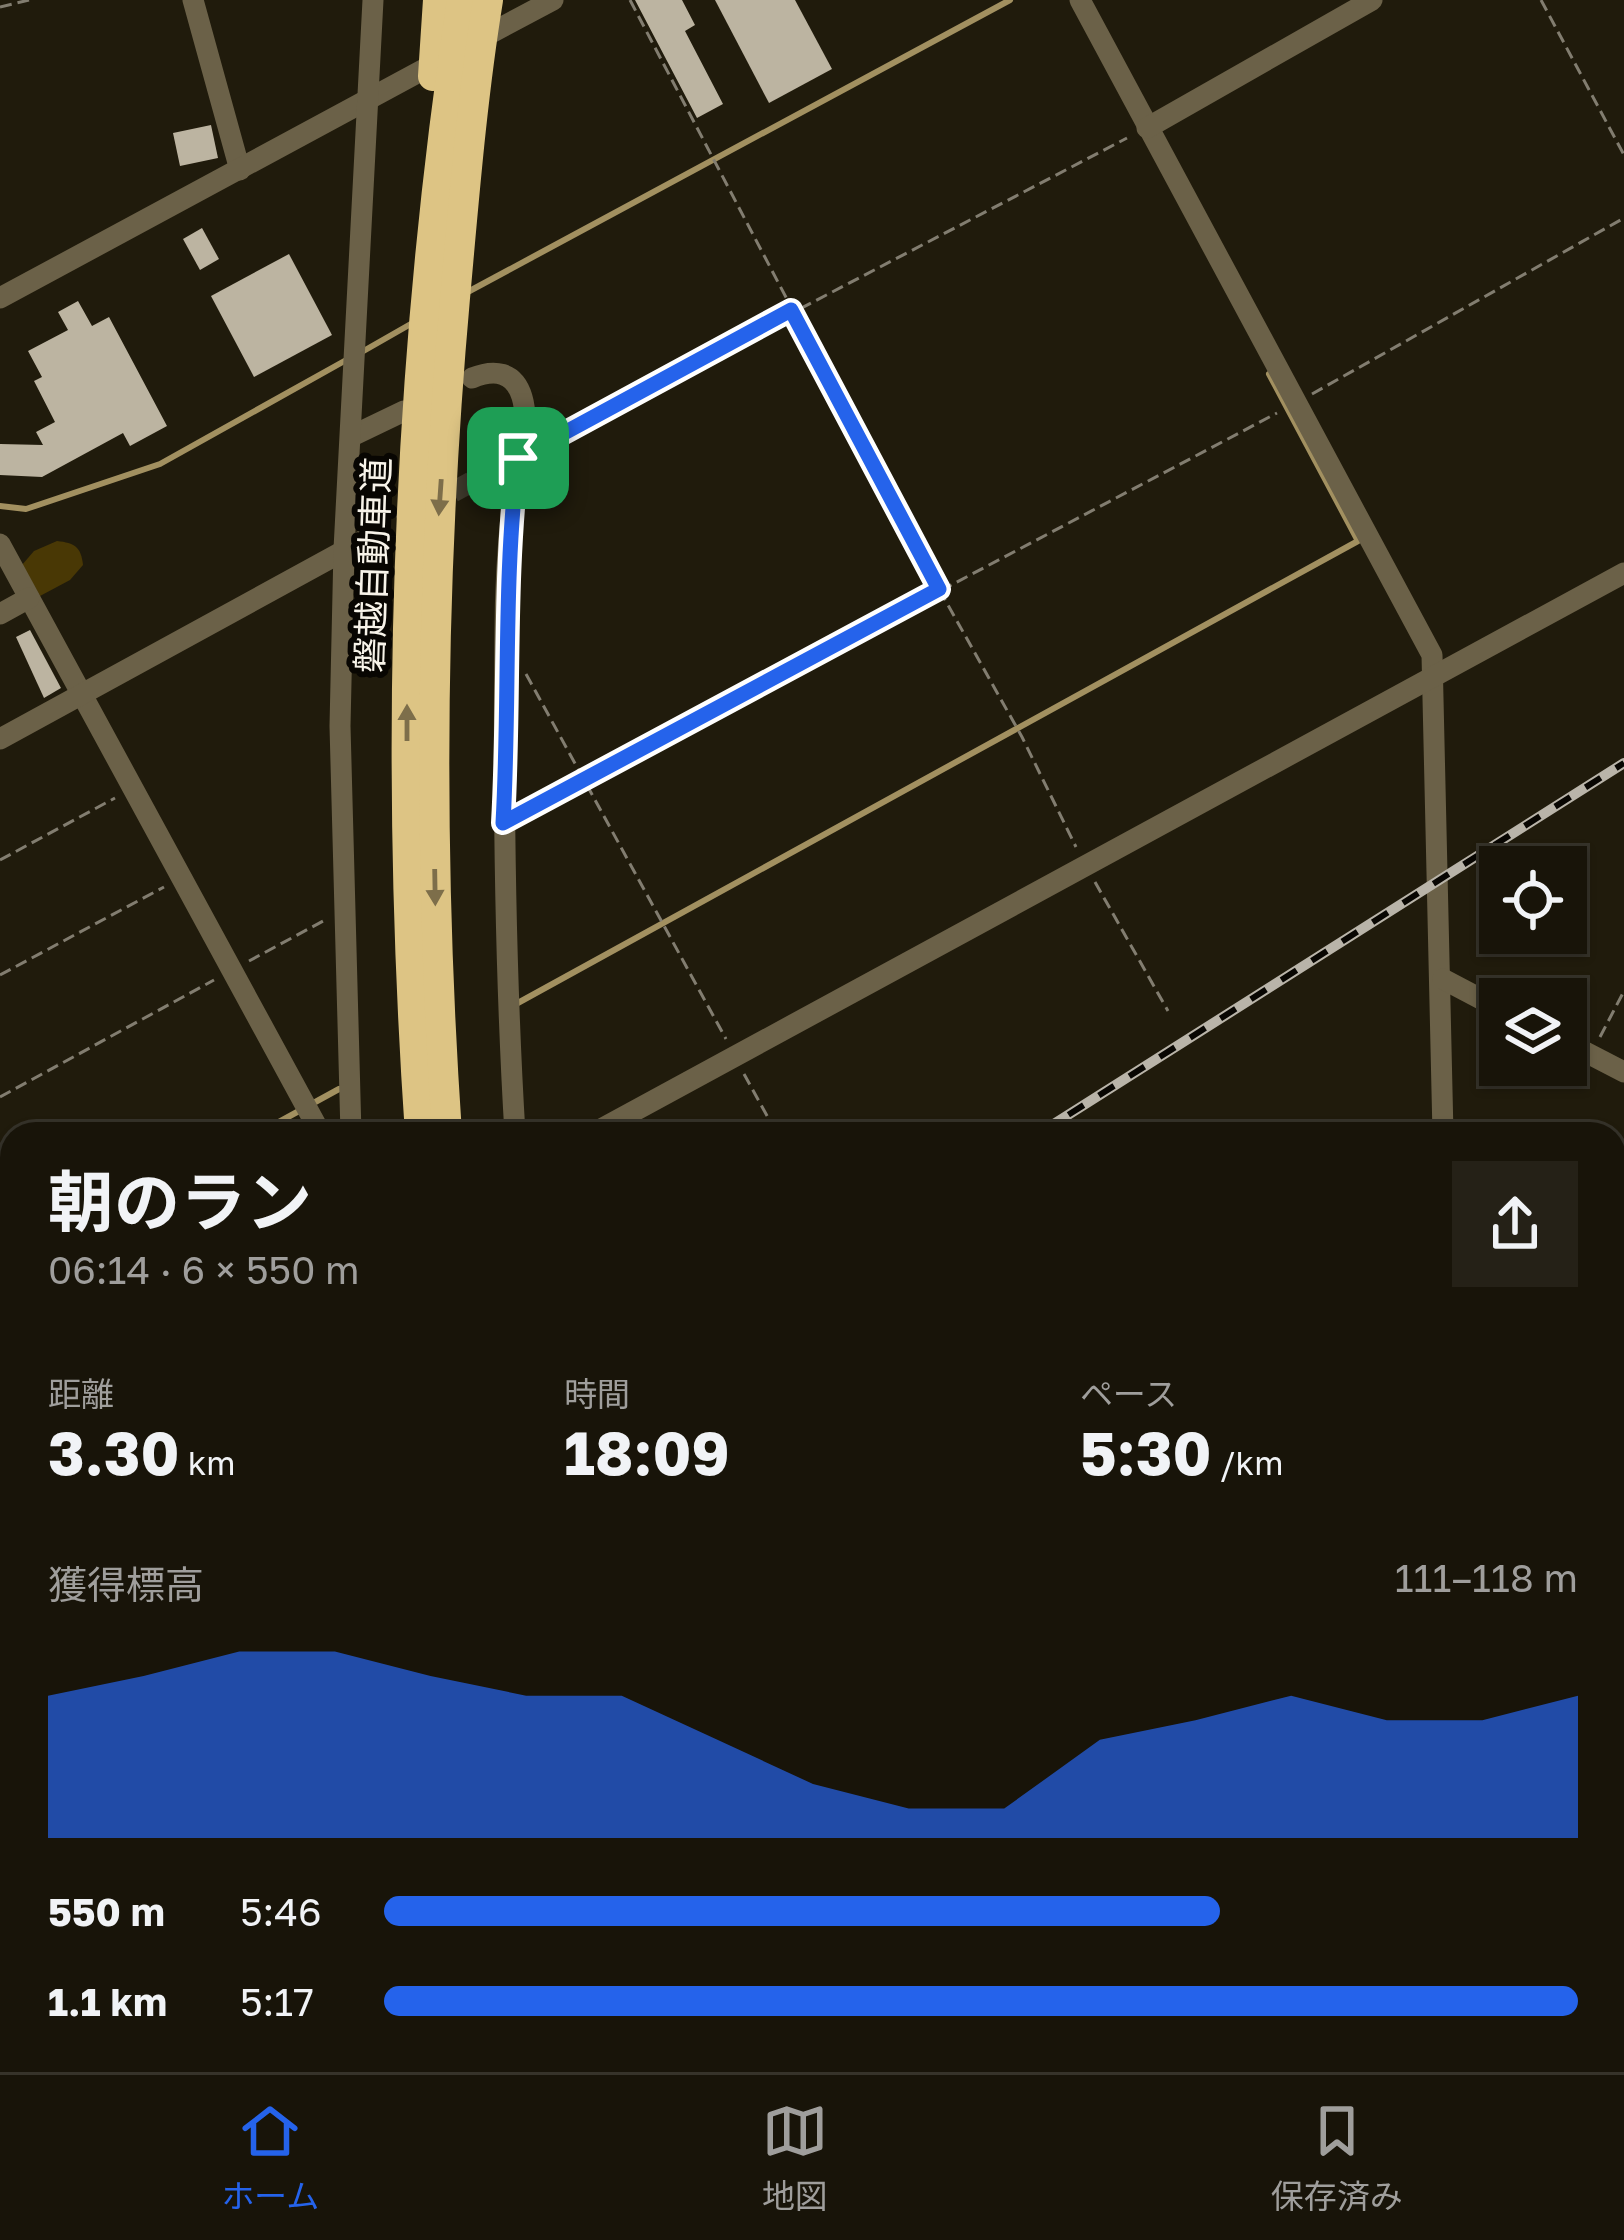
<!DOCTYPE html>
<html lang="ja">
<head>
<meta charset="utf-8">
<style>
	body { margin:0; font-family:"Golos Text","Noto Sans JP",sans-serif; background:#252117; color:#f1f3f6; height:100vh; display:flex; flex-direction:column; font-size:45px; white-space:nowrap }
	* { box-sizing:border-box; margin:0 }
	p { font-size:39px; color:#9f9e9c }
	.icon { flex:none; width:66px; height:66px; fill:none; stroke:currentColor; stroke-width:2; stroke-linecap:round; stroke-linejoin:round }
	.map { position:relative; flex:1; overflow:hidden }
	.details { position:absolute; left:0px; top:1122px; width:1626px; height:951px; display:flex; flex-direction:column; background:#181409; border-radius:36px 36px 0 0; box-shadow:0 3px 9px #0004,0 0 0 3px #36332a }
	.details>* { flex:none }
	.controls { position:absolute; left:1479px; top:846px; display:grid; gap:24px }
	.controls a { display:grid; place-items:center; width:108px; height:108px; border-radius:0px; background:#181409; box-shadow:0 3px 9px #0004,0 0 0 3px #36332a; font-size:60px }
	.pin { position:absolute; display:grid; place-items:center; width:102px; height:102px; color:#fff; margin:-51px; border-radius:24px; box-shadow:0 6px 18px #0006 }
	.round { display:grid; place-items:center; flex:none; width:126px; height:126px; border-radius:0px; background:#252117 }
	.head { display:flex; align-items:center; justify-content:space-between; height:204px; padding:0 48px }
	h1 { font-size:66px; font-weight:700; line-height:90px }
	.metrics { display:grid; grid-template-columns:repeat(3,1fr); gap:18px; height:204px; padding:12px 48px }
	.metrics div { display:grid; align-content:center }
	.metrics b { font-size:60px; font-weight:700 }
	.metrics small { font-size:33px; font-weight:400 }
	.metrics p { font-size:33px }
	.chart { height:336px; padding:24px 48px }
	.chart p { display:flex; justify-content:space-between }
	.chart svg { width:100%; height:216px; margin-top:12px; fill:#2563eb; opacity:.7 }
	ul { padding:0 48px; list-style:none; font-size:39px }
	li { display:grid; grid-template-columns:192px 144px 1fr; align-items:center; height:90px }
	li i { height:30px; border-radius:15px; background:#2563eb }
	.dock { display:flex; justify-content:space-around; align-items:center; height:168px; border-top:3px solid #36332a; background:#181409; font-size:33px; color:#9f9e9c }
	.dock a { display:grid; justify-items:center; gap:6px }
	.dock .selected { color:#2563eb }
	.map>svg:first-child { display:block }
	.green { fill:#493805 }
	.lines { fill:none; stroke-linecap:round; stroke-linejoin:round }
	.stream { stroke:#a29060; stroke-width:6 }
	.river { stroke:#7d6626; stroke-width:33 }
	.building { fill:#bcb4a1 }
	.minor-tunnel { stroke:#403b2d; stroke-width:21; stroke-dasharray:21 10; stroke-linecap:butt }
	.path { stroke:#827d70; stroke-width:3; stroke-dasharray:12 6; stroke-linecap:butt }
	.minor { stroke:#6b6148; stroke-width:21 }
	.highway { stroke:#ddc484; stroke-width:30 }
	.rail-casing { stroke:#b9b4a9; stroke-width:10 }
	.rail { stroke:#080602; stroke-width:6; stroke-dasharray:18; stroke-linecap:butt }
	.oneway { fill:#7d6e4a }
	.route-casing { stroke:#fff; stroke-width:24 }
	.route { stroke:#2563eb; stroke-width:15 }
	.labels { text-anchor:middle; stroke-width:12; stroke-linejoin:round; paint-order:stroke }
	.street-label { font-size:36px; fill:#f7f3e9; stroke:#080602 }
</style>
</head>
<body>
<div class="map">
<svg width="1624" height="2072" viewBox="0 0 1624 2072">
	<rect width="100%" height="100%" fill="#201b0c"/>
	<path class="green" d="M57,541C75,543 81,547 83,565L70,580L40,596L22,565L34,551Z"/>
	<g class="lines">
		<g class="stream">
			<polyline points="464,294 1010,0"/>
			<polyline points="360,353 416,321"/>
			<polyline points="0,506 26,509 160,464 348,359"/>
			<polyline points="516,1004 1358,541 1269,374"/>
			<polyline points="257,1134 339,1089"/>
			<polyline points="0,1275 12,1268"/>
		</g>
		<polyline class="river" points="1445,2061 1447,2072"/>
	</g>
	<g class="building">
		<polygon points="635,0 682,0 695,25 685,31 723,104 697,118"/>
		<polygon points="715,0 795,0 832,69 769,103"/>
		<polygon points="211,125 218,158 180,166 173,133"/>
		<polygon points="202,228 219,259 200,270 183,239"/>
		<polygon points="289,254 332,335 254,377 211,296"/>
		<polygon points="78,301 92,326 109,317 167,426 130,446 123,433 42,477 0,475 0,444 43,445 36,432 55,422 34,381 42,377 28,351 68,330 58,312"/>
		<polygon points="30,630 61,688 44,698 16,637"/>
	</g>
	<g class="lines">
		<polyline class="minor-tunnel" points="371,536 488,473"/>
		<g class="path">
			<polyline points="630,0 939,589 1022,737 1076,847"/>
			<polyline points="1541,0 1624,155"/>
			<polyline points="0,7 29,0"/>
			<polyline points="1312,394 1624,218"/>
			<polyline points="545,442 1127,138"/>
			<polyline points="526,674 726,1039"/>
			<polyline points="527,809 1277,413"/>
			<polyline points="0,860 115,798"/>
			<polyline points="1095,882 1168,1011"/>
			<polyline points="249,961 325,920"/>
			<polyline points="0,975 164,887"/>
			<polyline points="1600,1037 1624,991"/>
			<polyline points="744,1074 777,1134"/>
			<polyline points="0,1097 214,980"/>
			<polyline points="0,1492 12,1514"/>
		</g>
		<g class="minor">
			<polyline points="193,0 240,170"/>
			<polyline points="1080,0 1432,655 1443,1134"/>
			<polyline points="476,41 553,0"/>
			<polyline points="1147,128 1372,0"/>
			<polyline points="0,298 443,59"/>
			<path d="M472,378C494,369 514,371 522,397C531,427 517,465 513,496C508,541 505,587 505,633C503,800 505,967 515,1134"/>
			<polyline points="352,436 404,411"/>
			<polyline points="488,473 517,458"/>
			<polyline points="0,544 321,1134"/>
			<polyline points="0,614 29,598"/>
			<polyline points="0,739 371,536"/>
			<polyline points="1443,979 1500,1009"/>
			<polyline points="1566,1042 1624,1072"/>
			<polyline points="351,1134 340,726 344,549 373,0"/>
			<polyline points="592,1134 1624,573"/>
			<polyline points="1614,1191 1624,1178"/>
			<polyline points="1614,1288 1624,1293"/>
			<polyline points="0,1452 12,1446"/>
			<polyline points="1624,1645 1624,1779"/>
			<polyline points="0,1822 12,1814"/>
			<polyline points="184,2061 184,2072"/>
			<polyline points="501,2061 504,2072"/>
			<polyline points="659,2061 661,2072"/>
			<polyline points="1207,2072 1208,2061"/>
		</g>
		<g class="highway">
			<polyline points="433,76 438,0"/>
			<path d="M420,1134C394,756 405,375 462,0"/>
			<path d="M447,1134C428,855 430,577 455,298C464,199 472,98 488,0"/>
			<polyline points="564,2061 566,2072"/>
			<polyline points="592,2061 595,2072"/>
		</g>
		<g class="rail-casing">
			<g id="rail">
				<polyline points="1038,1134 1624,763"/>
				<polyline points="0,1792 12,1784"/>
			</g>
		</g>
		<use href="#rail" class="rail"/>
	</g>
	<defs><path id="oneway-solid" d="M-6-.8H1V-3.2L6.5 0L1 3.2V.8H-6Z" transform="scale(3)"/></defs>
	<g class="oneway">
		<use href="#oneway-solid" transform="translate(440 497) rotate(94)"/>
		<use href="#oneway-solid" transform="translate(407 723) rotate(-90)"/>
		<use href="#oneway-solid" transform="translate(435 887) rotate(89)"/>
	</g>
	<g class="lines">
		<g class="route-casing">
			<path id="route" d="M791,310L939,589L503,823C510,701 503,579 518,458Z"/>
		</g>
		<use href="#route" class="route"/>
	</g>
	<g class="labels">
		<g class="street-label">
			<text transform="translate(373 565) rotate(-88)" y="13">磐越自動車道</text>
		</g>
	</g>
</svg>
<div class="controls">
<a><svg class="icon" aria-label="locate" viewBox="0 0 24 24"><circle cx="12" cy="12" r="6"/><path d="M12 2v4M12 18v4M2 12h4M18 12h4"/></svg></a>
<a><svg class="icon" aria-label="layers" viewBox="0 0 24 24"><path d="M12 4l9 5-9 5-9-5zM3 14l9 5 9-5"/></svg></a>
</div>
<div class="pin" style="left:518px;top:458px;background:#1e9e55"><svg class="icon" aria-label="arrive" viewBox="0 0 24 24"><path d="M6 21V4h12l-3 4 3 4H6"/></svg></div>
<section class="details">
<div class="head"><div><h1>朝のラン</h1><p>06:14 · 6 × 550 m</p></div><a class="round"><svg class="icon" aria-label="share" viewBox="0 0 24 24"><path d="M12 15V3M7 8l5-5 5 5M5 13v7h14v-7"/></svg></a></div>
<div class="metrics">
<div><p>距離</p><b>3.30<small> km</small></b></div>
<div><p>時間</p><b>18:09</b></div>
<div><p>ペース</p><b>5:30<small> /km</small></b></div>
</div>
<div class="chart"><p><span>獲得標高</span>111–118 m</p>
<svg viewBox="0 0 160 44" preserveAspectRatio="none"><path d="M0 44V15L10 11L20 6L30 6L40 11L50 15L60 15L70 24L80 33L90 38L100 38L110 24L120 20L130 15L140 20L150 20L160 15V44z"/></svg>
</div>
<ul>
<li><b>550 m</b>5:46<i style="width:70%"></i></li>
<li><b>1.1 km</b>5:17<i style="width:100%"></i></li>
</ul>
</section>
</div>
<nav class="dock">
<a class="selected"><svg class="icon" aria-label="home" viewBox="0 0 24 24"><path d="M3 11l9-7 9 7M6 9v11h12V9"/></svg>ホーム</a>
<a><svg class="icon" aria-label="map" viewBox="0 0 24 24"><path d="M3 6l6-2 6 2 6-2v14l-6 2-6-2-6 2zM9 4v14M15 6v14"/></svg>地図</a>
<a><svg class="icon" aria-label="saved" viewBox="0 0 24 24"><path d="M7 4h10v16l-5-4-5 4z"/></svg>保存済み</a>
</nav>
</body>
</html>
